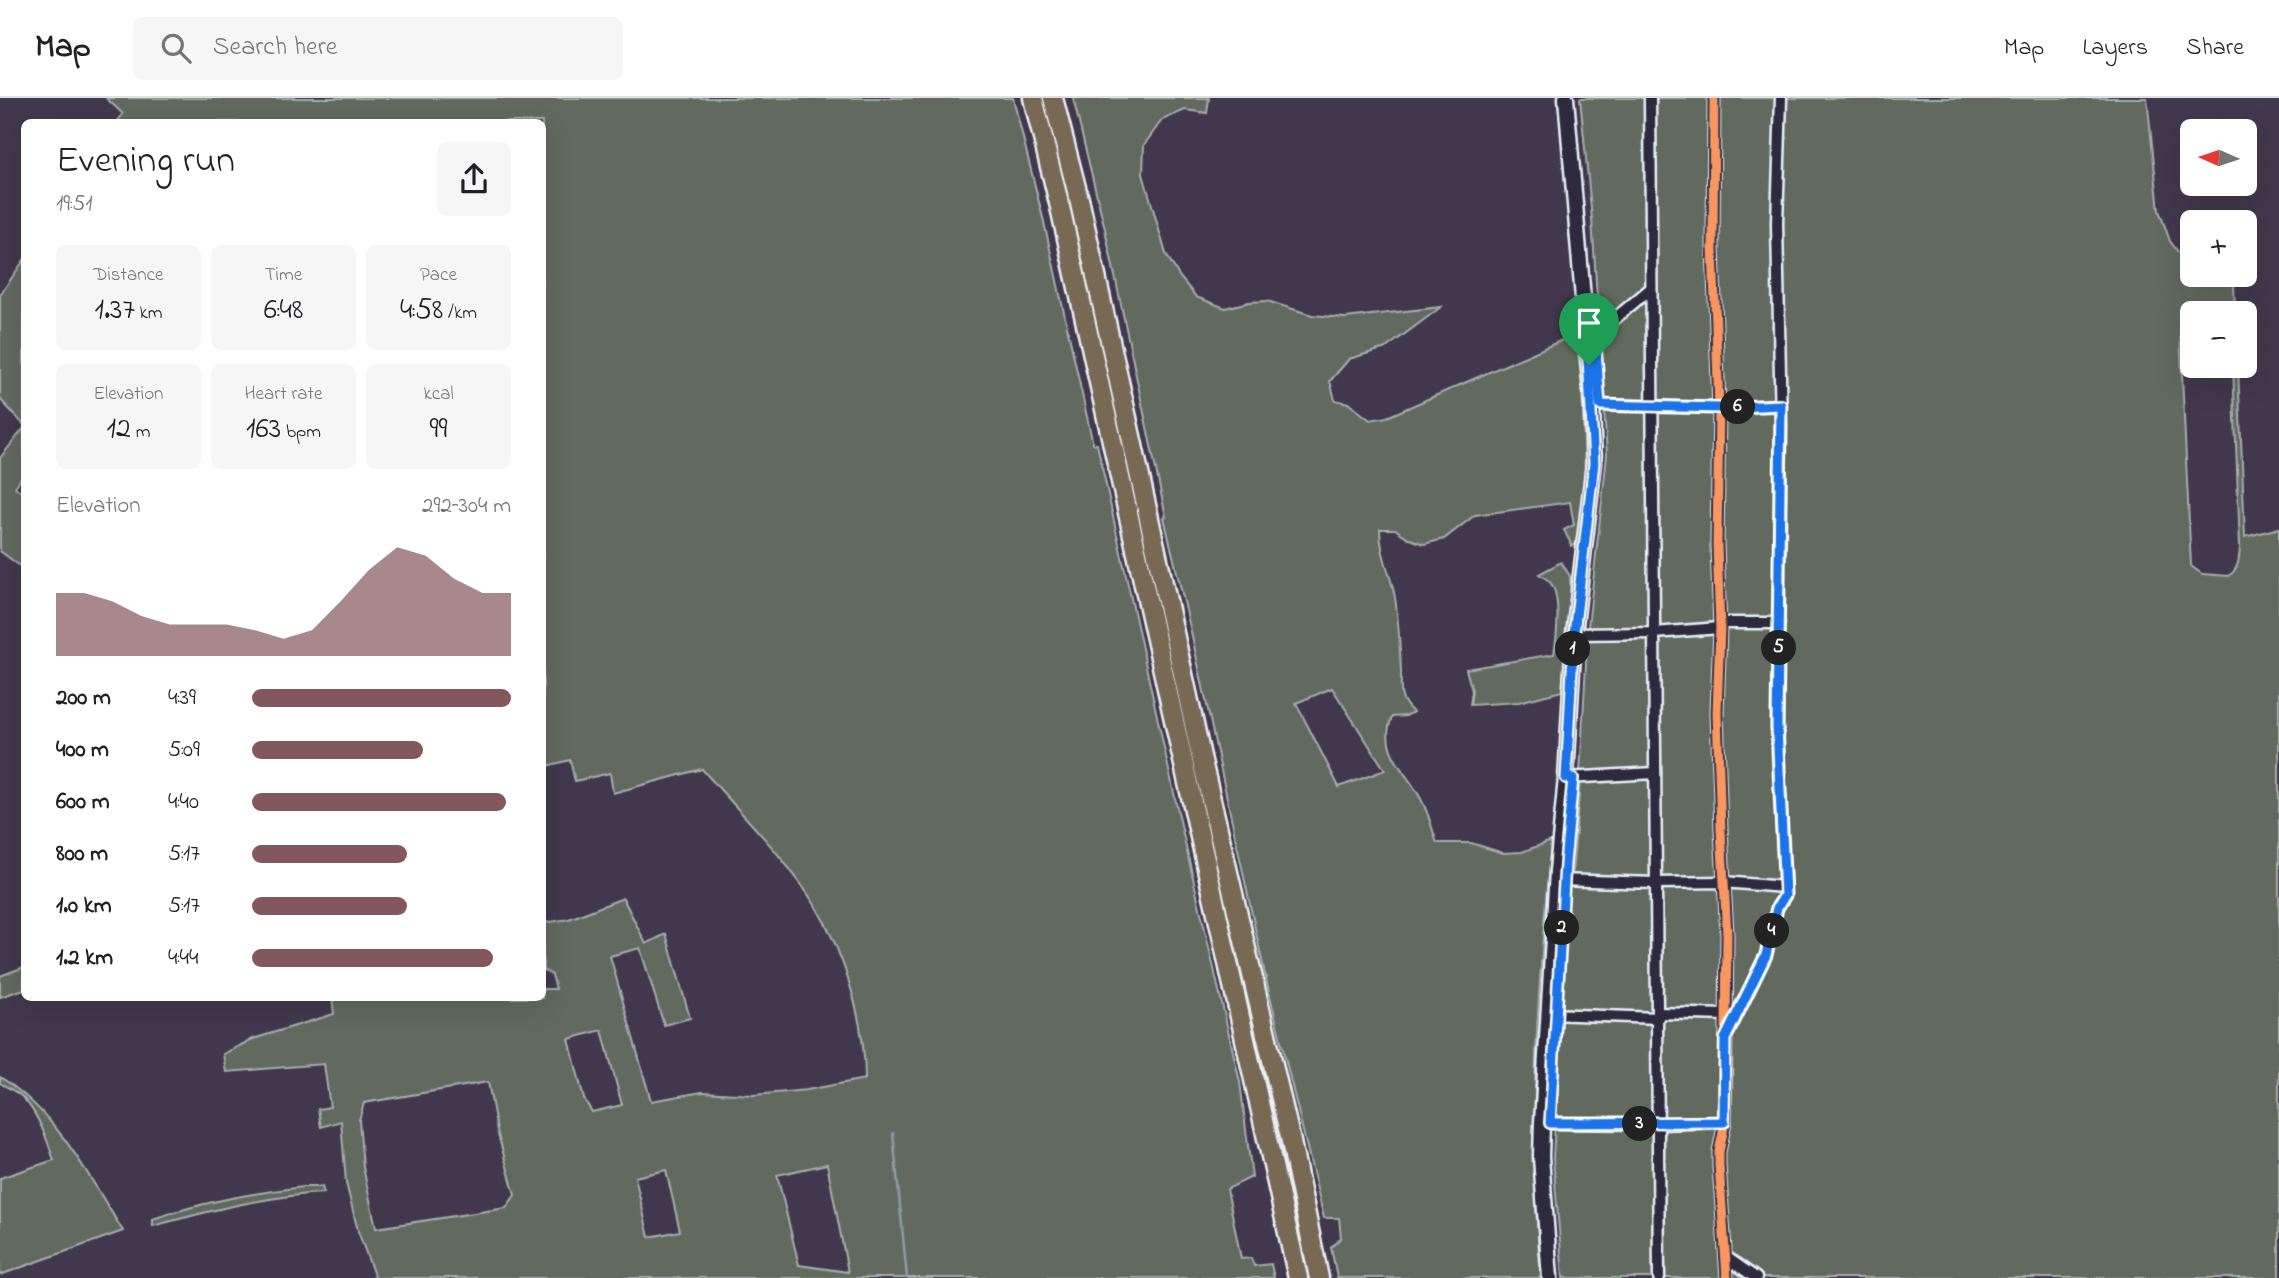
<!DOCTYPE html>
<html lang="en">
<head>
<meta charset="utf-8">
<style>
	body { margin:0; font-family:"Indie Flower",sans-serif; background:#f6f6f6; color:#202124; height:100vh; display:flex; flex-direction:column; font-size:26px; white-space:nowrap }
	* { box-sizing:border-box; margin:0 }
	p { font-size:23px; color:#757577 }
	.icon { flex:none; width:38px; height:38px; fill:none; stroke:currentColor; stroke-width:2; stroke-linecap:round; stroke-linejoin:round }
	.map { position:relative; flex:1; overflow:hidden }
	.drawer { position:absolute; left:21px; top:21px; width:525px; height:882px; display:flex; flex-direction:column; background:#fff; border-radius:10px; box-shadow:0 7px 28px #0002 }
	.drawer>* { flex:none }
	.needle { width:46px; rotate:273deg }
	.tools { position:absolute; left:2180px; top:21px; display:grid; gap:14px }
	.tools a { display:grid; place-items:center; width:77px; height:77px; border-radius:10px; background:#fff; box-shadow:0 7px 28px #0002; font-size:35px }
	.pin { position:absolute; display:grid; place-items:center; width:60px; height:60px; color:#fff; margin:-72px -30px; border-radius:50% 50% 50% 0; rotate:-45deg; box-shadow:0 0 7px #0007 }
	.pin .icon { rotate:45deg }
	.km { position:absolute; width:35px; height:35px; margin:-18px; border-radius:50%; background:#222; color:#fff; font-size:19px; line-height:35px; text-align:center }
	.round { display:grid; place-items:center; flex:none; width:74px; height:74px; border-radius:10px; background:#f6f6f6 }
	.headline { display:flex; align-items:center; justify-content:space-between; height:119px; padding:0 35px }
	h1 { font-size:38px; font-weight:600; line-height:52px }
	.figures { display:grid; grid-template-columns:repeat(3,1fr); gap:10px; height:119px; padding:7px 35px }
	.figures div { display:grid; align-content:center; border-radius:10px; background:#f6f6f6; text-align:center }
	.figures b { font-size:30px; font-weight:600 }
	.figures small { font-size:19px; font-weight:400 }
	.figures p { font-size:19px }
	.chart { height:196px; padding:14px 35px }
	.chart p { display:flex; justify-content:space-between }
	.chart svg { width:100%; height:126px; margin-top:7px; fill:#84575d; opacity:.7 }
	ul { padding:0 35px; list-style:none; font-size:23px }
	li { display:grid; grid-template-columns:112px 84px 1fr; align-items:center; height:52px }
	li i { height:18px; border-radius:9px; background:#84575d }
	header { display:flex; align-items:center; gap:42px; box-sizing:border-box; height:98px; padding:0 35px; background:#fff; border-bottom:2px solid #e0e0e0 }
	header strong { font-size:33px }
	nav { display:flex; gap:38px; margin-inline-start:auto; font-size:24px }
	.search { width:490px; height:63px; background:#f6f6f6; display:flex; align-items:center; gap:18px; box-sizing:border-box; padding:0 24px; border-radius:10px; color:#757577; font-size:26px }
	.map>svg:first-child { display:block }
	.green { fill:#626b5f; stroke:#a5aeac; stroke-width:2; fill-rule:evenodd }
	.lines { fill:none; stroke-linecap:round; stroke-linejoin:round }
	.stream { stroke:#8c9dab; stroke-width:2.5 }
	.street-casing { stroke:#e8f1f8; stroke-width:15 }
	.secondary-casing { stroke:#e8f1f8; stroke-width:19 }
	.highway-casing { stroke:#e8f1f8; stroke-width:23 }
	.street { stroke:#2f2a3d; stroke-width:10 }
	.secondary { stroke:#2f2a3d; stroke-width:14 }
	.highway { stroke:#786954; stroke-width:18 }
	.cycleway-casing { stroke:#2f2a3d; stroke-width:13 }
	.cycleway { stroke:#f99763; stroke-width:9 }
	.route-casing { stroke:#fff; stroke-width:14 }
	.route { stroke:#1a73e8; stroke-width:9 }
</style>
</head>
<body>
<header>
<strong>Map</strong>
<div class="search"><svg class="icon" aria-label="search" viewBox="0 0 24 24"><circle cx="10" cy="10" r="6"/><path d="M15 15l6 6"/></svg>Search here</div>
<nav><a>Map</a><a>Layers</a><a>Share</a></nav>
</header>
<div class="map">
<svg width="2279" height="1180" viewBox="0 0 2279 1180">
	<rect width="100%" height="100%" fill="#42384d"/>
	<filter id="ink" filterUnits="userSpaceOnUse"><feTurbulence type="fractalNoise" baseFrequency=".0143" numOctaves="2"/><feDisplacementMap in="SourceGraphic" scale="14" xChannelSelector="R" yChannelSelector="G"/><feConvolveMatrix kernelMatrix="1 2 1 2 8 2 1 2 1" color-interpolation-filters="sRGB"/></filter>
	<g filter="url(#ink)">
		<g class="green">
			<path d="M106,0H1013L1044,124L1093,346H1097L1185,745L1240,984L1252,1079L1227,1091L1241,1161L1251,1160L1254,1168L1271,1166L1274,1180H375L358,1133L346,1085L341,1023L321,1029L318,1011L330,1009L324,966L226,974L223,956L253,941L334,916L332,900H542L543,891H556L552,877L543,872V825L569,821L623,800L646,846L666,836L690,920L664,927L640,850L610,858L651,1003L702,994L754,997L807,992L865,981C865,925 845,856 815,807C784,757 740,715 702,671L613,695L610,675L575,683L570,662L543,669L542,24H117L123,16ZM602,932L622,1007L592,1014L584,1001L569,941ZM488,984L497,1033L515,1097L506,1110L376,1130L363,1069L359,1022L364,1005ZM827,1066L848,1174L799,1167L777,1077ZM666,1072L680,1133L649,1139L635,1079Z"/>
			<path d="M1073,0H1209L1207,15L1185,12L1162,22L1144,47L1143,76L1166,156L1179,178L1196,199L1225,210L1249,204L1267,203L1312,217L1345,220L1441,209L1386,250L1349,261L1330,283L1335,302L1348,305L1370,322L1387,319L1576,236L1582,288L1585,376L1576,446L1572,448L1564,432L1574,427L1570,404L1475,417L1444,441L1424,446L1410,441L1395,431H1380C1380,457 1391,475 1395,500C1399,524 1400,550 1401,575C1401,593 1398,601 1413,614L1406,618L1392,619C1377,654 1409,675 1422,703C1429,716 1432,731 1437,745H1471L1503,755L1522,754L1551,743C1538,888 1527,1035 1541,1180H1337L1331,1149L1341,1140L1339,1120H1324L1266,881L1190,529L1164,420L1166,419L1105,131ZM1332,590L1385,672L1339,689L1296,605Z"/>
			<path d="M1580,0H2147L2159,112L2170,143L2199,183L2205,186L2234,185L2235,215H2231L2230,209H2200L2199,215H2193V234L2180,233L2191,468L2202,476L2229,478C2239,470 2239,461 2240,449L2233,268H2238L2245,439L2279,430V1180H1563L1553,1060L1568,793L1572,776L1579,695L1588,529L1607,357L1592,121Z"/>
			<polygon points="24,162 24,327 0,301 0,197"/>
			<polygon points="24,330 24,376 15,389 24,396 24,471 0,453 0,360"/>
			<path d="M1561,464L1570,478L1571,498L1562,593L1519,604L1470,607L1472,593L1466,571L1554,556C1557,538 1561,502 1552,487C1549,482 1544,479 1539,476Z"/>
			<polygon points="24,869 24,891 0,899 0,878"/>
			<path d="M0,979C57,1015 88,1077 123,1133L0,1177V1080L54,1062C47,1042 39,1017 24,1001C18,994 8,990 0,985Z"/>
			<path d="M303,1089H322L324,1095C265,1098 210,1113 153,1128V1121C202,1104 251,1095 303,1089Z"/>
		</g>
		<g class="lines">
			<polyline class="stream" points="893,1035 907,1180"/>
			<g class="street-casing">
				<g id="street">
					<polyline points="1650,0 1659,1180"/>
					<polyline points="1714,0 1713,150 1719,310 1717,447 1720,530 1717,615 1721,732 1727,836 1725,1024 1719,1054 1719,1067 1727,1180"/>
					<polyline points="1587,244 1650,191"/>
					<polyline points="1592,307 1719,310 1781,307"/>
					<polyline points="1719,525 1779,525"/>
					<polyline points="1574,536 1654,535 1720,530"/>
					<polyline points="1566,680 1655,675"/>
					<polyline points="1556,782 1656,785 1723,784 1784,789"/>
					<polyline points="1658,915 1726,917"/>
					<polyline points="1549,916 1658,920"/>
					<polyline points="1728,935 1766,857 1777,810 1785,797 1777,629 1781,329 1777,125 1781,0"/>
					<polyline points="1542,1025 1658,1026 1725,1024"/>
					<polyline points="1726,1159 1756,1180"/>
				</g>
			</g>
			<g class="secondary-casing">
				<polyline id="secondary" points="1550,1180 1541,1059 1542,1025 1557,773 1566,680 1574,536 1594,365 1592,307 1566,0"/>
			</g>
			<g class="highway-casing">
				<g id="highway">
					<polyline points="1033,0 1060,109 1298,1180"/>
					<polyline points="1053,0 1080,105 1202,663 1290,1039 1319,1180"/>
				</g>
			</g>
			<use href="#street" class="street"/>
			<use href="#secondary" class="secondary"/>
			<use href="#highway" class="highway"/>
			<g class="cycleway-casing">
				<polyline id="cycleway" points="1714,0 1713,150 1719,310 1717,447 1720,530 1717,615 1721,732 1727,836 1725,1024 1719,1054 1719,1067 1727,1180"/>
			</g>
			<use href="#cycleway" class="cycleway"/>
		</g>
	</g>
	<g class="lines" filter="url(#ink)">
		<g class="route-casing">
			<polygon id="route" points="1595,237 1600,307 1719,310 1781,307 1777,629 1785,797 1777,810 1766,857 1725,941 1724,1024 1550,1025 1565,766 1573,680 1566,680 1574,536 1594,365 1587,244"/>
		</g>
		<use href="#route" class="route"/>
	</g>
</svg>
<div class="tools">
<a><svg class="needle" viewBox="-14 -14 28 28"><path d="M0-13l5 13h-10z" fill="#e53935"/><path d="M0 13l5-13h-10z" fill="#757577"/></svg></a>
<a>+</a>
<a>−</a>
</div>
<div class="pin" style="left:1589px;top:267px;background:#1e9e55"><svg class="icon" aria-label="arrive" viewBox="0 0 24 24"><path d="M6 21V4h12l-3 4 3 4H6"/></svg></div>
<b class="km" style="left:1573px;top:551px">1</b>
<b class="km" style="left:1562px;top:830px">2</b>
<b class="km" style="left:1640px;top:1026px">3</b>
<b class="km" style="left:1772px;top:833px">4</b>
<b class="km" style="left:1779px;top:550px">5</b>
<b class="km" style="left:1738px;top:309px">6</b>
<section class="drawer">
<div class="headline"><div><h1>Evening run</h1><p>19:51</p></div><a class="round"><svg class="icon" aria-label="share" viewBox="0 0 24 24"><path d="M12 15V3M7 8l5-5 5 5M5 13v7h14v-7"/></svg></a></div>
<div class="figures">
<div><p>Distance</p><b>1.37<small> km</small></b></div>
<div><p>Time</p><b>6:48</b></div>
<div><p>Pace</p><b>4:58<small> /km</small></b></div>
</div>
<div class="figures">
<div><p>Elevation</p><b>12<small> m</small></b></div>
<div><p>Heart rate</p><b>163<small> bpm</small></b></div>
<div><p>kcal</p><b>99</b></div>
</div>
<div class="chart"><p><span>Elevation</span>292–304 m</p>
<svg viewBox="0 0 160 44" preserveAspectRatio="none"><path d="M0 44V22L10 22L20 25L30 30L40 33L50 33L60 33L70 35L80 38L90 35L100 25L110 14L120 6L130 9L140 17L150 22L160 22V44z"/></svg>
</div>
<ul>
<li><b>200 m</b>4:39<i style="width:100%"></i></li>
<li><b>400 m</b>5:09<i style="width:66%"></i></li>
<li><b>600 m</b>4:40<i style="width:98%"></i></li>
<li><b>800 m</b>5:17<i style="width:60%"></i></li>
<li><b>1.0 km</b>5:17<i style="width:60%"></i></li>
<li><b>1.2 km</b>4:44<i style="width:93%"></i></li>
</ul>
</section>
</div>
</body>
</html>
